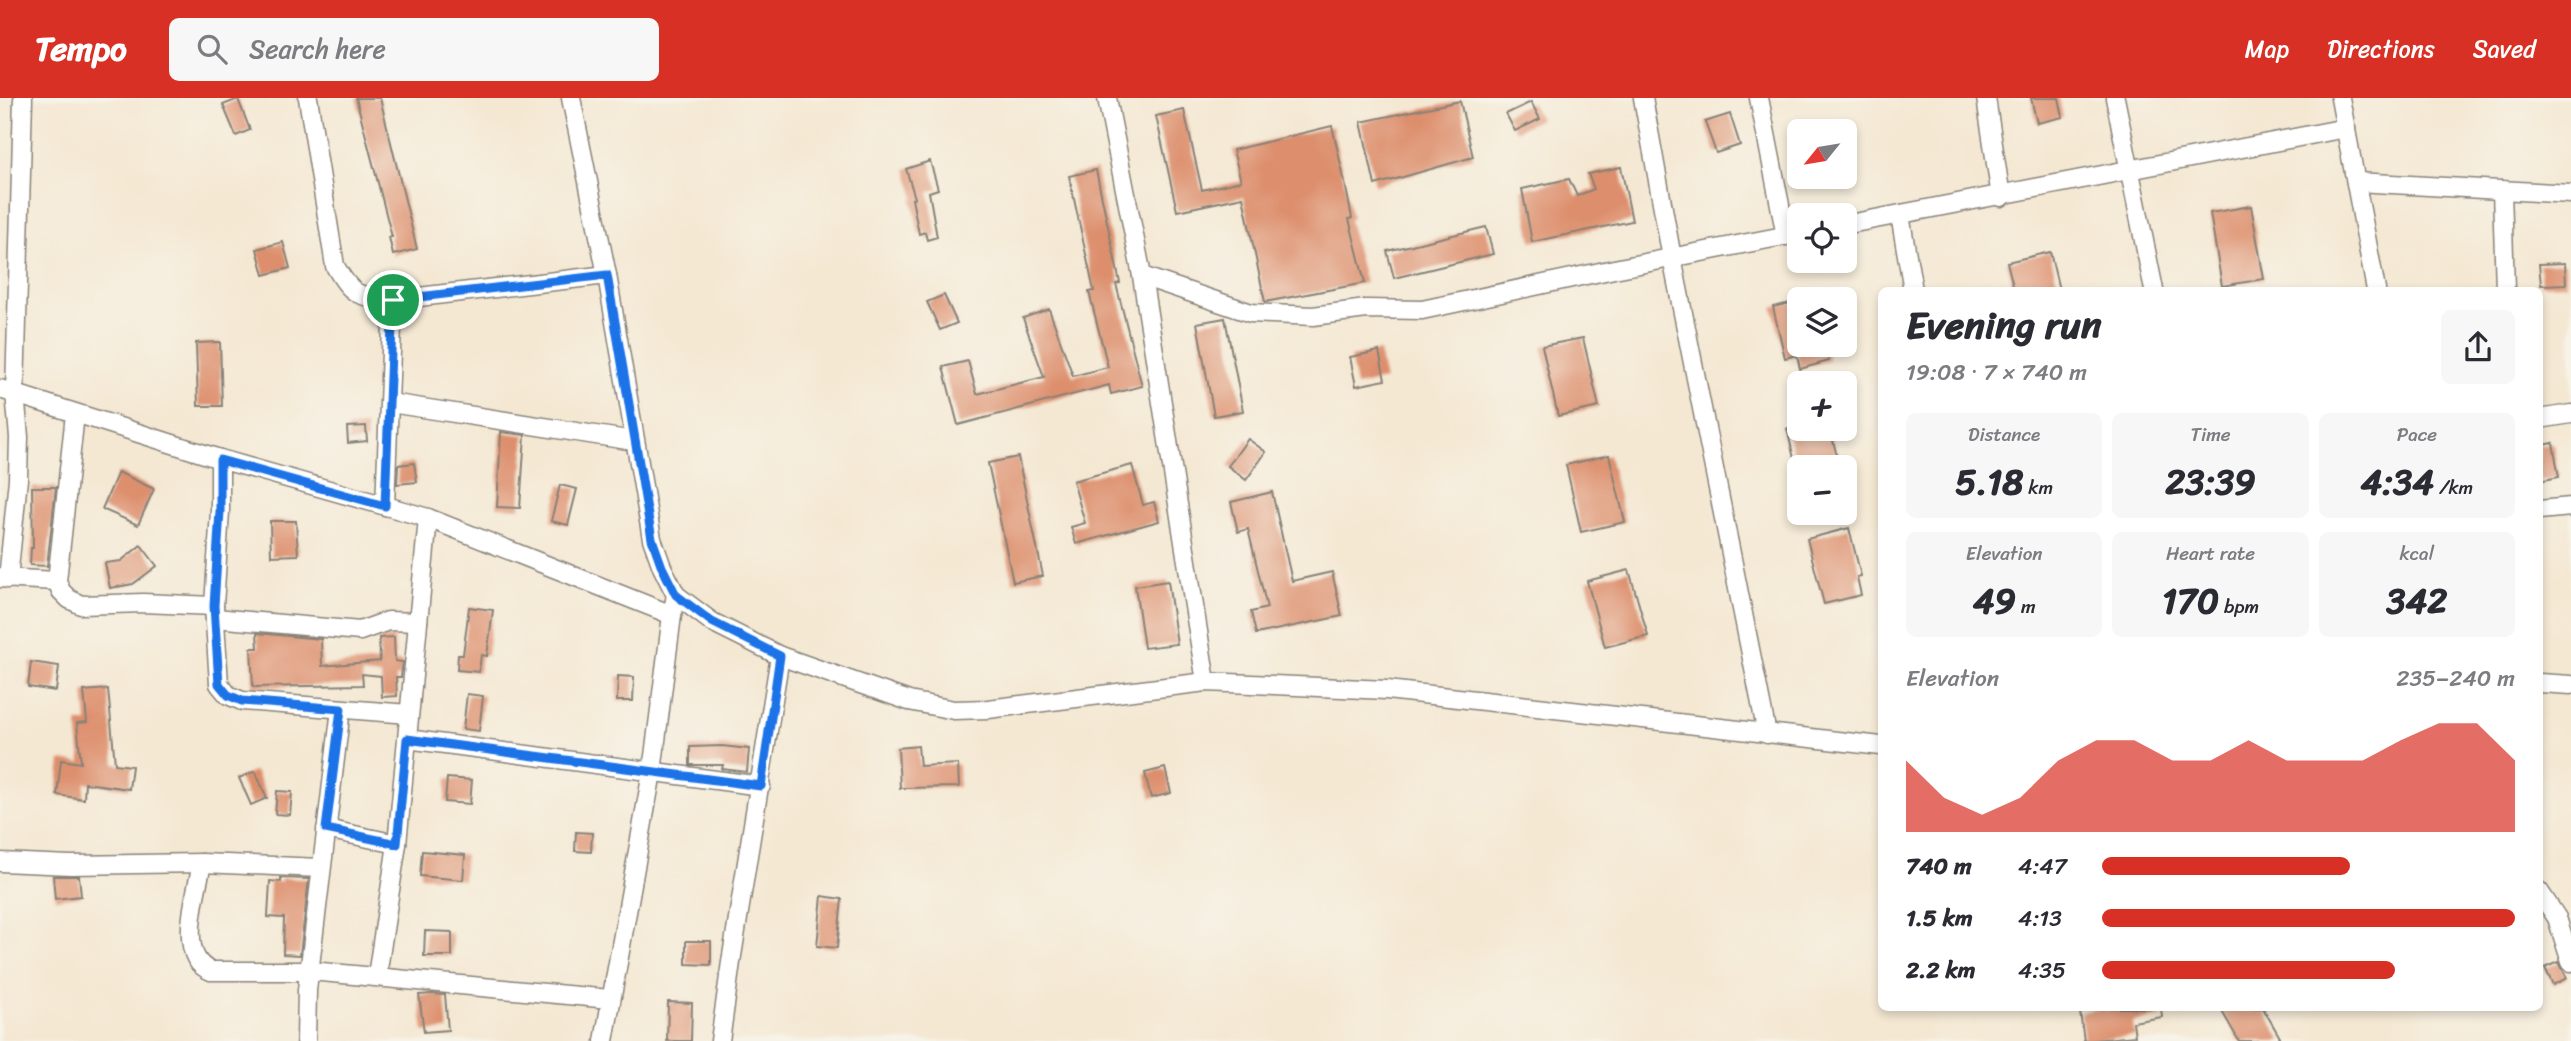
<!DOCTYPE html>
<html lang="en">
<head>
<meta charset="utf-8">
<style>
	body { margin:0; font-family:Sriracha,sans-serif; background:#f7f7f7; color:#2b2b33; height:100vh; display:flex; flex-direction:column; font-size:26px; white-space:nowrap }
	* { box-sizing:border-box; margin:0 }
	p { font-size:23px; color:#7c7c81 }
	.icon { flex:none; width:38px; height:38px; fill:none; stroke:currentColor; stroke-width:2; stroke-linecap:round; stroke-linejoin:round }
	.map { position:relative; flex:1; overflow:hidden }
	.side { position:absolute; left:1878px; top:189px; width:665px; height:724px; display:flex; flex-direction:column; background:#fff; border-radius:10px; box-shadow:0 4px 10px #0003 }
	.side>* { flex:none }
	.needle { width:46px; rotate:240deg }
	.controls { position:absolute; left:1787px; top:21px; display:grid; gap:14px }
	.controls a { display:grid; place-items:center; width:70px; height:70px; border-radius:10px; background:#fff; box-shadow:0 4px 10px #0003; font-size:35px }
	.pin { position:absolute; display:grid; place-items:center; width:60px; height:60px; color:#fff; margin:-30px; border:4px solid #fff; border-radius:50%; box-shadow:0 2px 7px #0007 }
	.round { display:grid; place-items:center; flex:none; width:74px; height:74px; border-radius:10px; background:#f7f7f7 }
	.summary { display:flex; align-items:center; justify-content:space-between; height:119px; padding:0 28px }
	h1 { font-size:38px; font-weight:800; line-height:52px }
	.metrics { display:grid; grid-template-columns:repeat(3,1fr); gap:10px; height:119px; padding:7px 28px }
	.metrics div { display:grid; align-content:center; border-radius:10px; background:#f7f7f7; text-align:center }
	.metrics b { font-size:35px; font-weight:800 }
	.metrics small { font-size:19px; font-weight:400 }
	.metrics p { font-size:19px }
	.chart { height:196px; padding:14px 28px }
	.chart p { display:flex; justify-content:space-between }
	.chart svg { width:100%; height:126px; margin-top:7px; fill:#d93025; opacity:.7 }
	ul { padding:0 28px; list-style:none; font-size:23px }
	li { display:grid; grid-template-columns:112px 84px 1fr; align-items:center; height:52px }
	li i { height:18px; border-radius:9px; background:#d93025 }
	header { display:flex; align-items:center; gap:42px; box-sizing:border-box; height:98px; padding:0 35px; background:#d93025; color:#fff }
	header strong { font-size:33px }
	nav { display:flex; gap:38px; margin-inline-start:auto; font-size:24px }
	.search { width:490px; height:63px; background:#f7f7f7; display:flex; align-items:center; gap:18px; box-sizing:border-box; padding:0 24px; border-radius:10px; color:#7c7c81; font-size:26px }
	.map>svg:first-child { display:block }
	.building { fill:#dd8f6d }
	.lines { fill:none; stroke-linecap:round; stroke-linejoin:round }
	.street-casing { stroke:#888278; stroke-width:21 }
	.street { stroke:#fff; stroke-width:18 }
	.route-casing { stroke:#fff; stroke-width:14 }
	.route { stroke:#1a73e8; stroke-width:9 }
</style>
</head>
<body>
<header>
<strong>Tempo</strong>
<div class="search"><svg class="icon" aria-label="search" viewBox="0 0 24 24"><circle cx="10" cy="10" r="6"/><path d="M15 15l6 6"/></svg>Search here</div>
<nav><a>Map</a><a>Directions</a><a>Saved</a></nav>
</header>
<div class="map">
<svg width="2571" height="943" viewBox="0 0 2571 943">
	<rect width="100%" height="100%" fill="#f7f3e8"/>
	<filter id="ink" filterUnits="userSpaceOnUse"><feTurbulence type="fractalNoise" baseFrequency=".0143" numOctaves="2"/><feDisplacementMap in="SourceGraphic" scale="14" xChannelSelector="R" yChannelSelector="G"/><feConvolveMatrix kernelMatrix="1 2 1 2 8 2 1 2 1" color-interpolation-filters="sRGB"/></filter>
	<filter id="wash" filterUnits="userSpaceOnUse"><feTurbulence type="fractalNoise" baseFrequency=".00686" numOctaves="4" result="noise"/><feDisplacementMap in="SourceGraphic" scale="28" xChannelSelector="R" yChannelSelector="G"/><feGaussianBlur stdDeviation="1.57" result="paint"/><feColorMatrix in="noise" values="0 0 0 0 0 0 0 0 0 0 0 0 0 0 0 0 0 1.4 0 .05"/><feComposite in="paint" operator="in"/></filter>
	<g filter="url(#wash)">
		<rect width="100%" height="100%" fill="#f4e8d3"/>
		<g id="blocks">
			<g class="building">
				<polygon points="356,0 380,0 417,151 393,157 389,139 392,139"/>
				<polygon points="2031,0 2059,0 2063,19 2037,25"/>
				<polygon points="238,1 250,32 236,38 223,7"/>
				<polygon points="1460,3 1473,59 1375,87 1361,24"/>
				<polygon points="1531,4 1540,21 1515,33 1506,16"/>
				<polygon points="1184,12 1202,92 1241,83 1233,52 1332,28 1345,85 1352,120 1349,121 1365,185 1265,204 1243,99 1177,113 1156,18"/>
				<polygon points="1730,16 1740,47 1716,55 1705,24"/>
				<polygon points="930,63 938,91 929,94 937,139 927,142 925,134 919,136 912,101 915,100 906,71"/>
				<polygon points="1621,69 1632,123 1532,144 1522,91 1569,81 1577,98 1594,91 1588,76"/>
				<polygon points="1096,72 1120,185 1116,186 1142,288 1111,296 1109,287 958,327 943,269 968,263 977,296 1044,279 1023,220 1049,211 1073,278 1108,269 1089,194 1094,193 1069,78"/>
				<polygon points="2251,108 2264,181 2222,188 2210,115"/>
				<polygon points="1486,129 1493,156 1394,180 1387,153"/>
				<polygon points="283,144 290,170 264,177 257,151"/>
				<polygon points="2050,154 2059,192 2014,192 2007,164"/>
				<polygon points="2565,165 2566,186 2541,187 2539,166"/>
				<polygon points="944,197 957,225 940,232 927,204"/>
				<polygon points="1799,203 1799,247 1825,247 1829,263 1800,271 1797,257 1785,260 1773,209"/>
				<polygon points="1225,220 1243,313 1214,318 1197,225"/>
				<polygon points="1583,240 1599,309 1558,318 1542,248"/>
				<polygon points="220,244 222,308 198,308 196,245"/>
				<polygon points="1379,253 1385,282 1356,288 1350,259"/>
				<polygon points="366,328 367,343 348,345 347,329"/>
				<polygon points="1787,331 1830,331 1838,362 1835,363 1837,369 1796,369"/>
				<polygon points="501,334 525,337 520,410 497,409"/>
				<polygon points="1248,341 1266,354 1246,382 1228,368"/>
				<polygon points="2553,345 2559,379 2539,383 2539,348"/>
				<polygon points="1609,357 1625,424 1581,434 1566,367"/>
				<polygon points="1018,359 1043,478 1013,484 988,365"/>
				<polygon points="414,365 417,384 397,386 398,367"/>
				<polygon points="1132,367 1143,407 1154,404 1159,423 1076,446 1071,429 1085,425 1073,383"/>
				<polygon points="118,374 154,391 138,427 102,411"/>
				<polygon points="560,387 577,391 568,427 551,423"/>
				<polygon points="32,389 56,389 47,468 30,467 31,450 33,450"/>
				<polygon points="1272,394 1292,483 1332,474 1342,518 1256,536 1251,514 1267,510 1248,431 1238,434 1231,404"/>
				<polygon points="270,423 296,423 298,457 271,458"/>
				<polygon points="1849,430 1861,478 1857,479 1861,497 1824,506 1807,441"/>
				<polygon points="141,447 157,468 133,486 110,490 105,465 121,463"/>
				<polygon points="1629,472 1648,538 1605,549 1587,483"/>
				<polygon points="1168,483 1177,546 1144,550 1135,488"/>
				<polygon points="469,509 493,512 487,558 481,557 479,574 457,572 458,557 463,557"/>
				<polygon points="257,535 321,541 322,568 380,563 379,540 394,539 395,563 403,564 401,579 396,579 397,598 382,599 381,578 362,576 363,587 253,589 251,550 258,550"/>
				<polygon points="31,564 59,568 56,593 28,589"/>
				<polygon points="618,578 634,579 633,603 617,603"/>
				<polygon points="108,591 115,666 132,668 129,691 85,685 84,701 57,697 61,662 81,665 77,625 87,624 84,593"/>
				<polygon points="467,596 483,598 479,633 463,631"/>
				<polygon points="722,648 749,651 747,674 722,671 723,667 690,667 690,649"/>
				<polygon points="918,648 920,668 958,666 959,689 900,690 898,650"/>
				<polygon points="1165,670 1171,695 1151,700 1145,675"/>
				<polygon points="255,673 267,700 251,707 239,680"/>
				<polygon points="447,680 472,682 470,706 445,704"/>
				<polygon points="277,693 292,694 290,717 275,716"/>
				<polygon points="576,734 592,735 591,754 575,753"/>
				<polygon points="422,753 465,757 463,782 420,778"/>
				<polygon points="53,778 79,778 81,798 55,801"/>
				<polygon points="281,780 309,781 300,857 283,856 284,820 268,819 270,783 281,784"/>
				<polygon points="822,798 842,801 837,850 817,848"/>
				<polygon points="425,833 452,834 452,858 424,858"/>
				<polygon points="686,843 711,843 711,867 686,866"/>
				<polygon points="2559,864 2567,880 2553,887 2545,870"/>
				<polygon points="432,896 445,897 448,932 424,934 419,897"/>
				<polygon points="668,904 692,905 691,943 667,943"/>
				<polygon points="2106,910 2161,910 2162,919 2133,924 2135,938 2084,943 2080,914"/>
				<polygon points="2220,910 2263,910 2282,943 2239,943"/>
			</g>
		</g>
	</g>
	<g filter="url(#ink)">
		<use href="#blocks" fill-opacity="0" stroke="#888278" stroke-width="2"/>
		<g class="lines">
			<g class="street-casing">
				<g id="street">
					<path d="M308,0L335,168C353,199 358,198 393,202L607,177"/>
					<polyline points="571,0 607,177 652,441 662,469 676,497 712,524 780,558 909,603 954,612 988,611 1206,584 1387,592 1881,648"/>
					<polyline points="1107,0 1142,178 1206,584"/>
					<polyline points="1643,0 1672,160 1767,636"/>
					<polyline points="1759,0 1786,138"/>
					<polyline points="1986,0 2001,99"/>
					<polyline points="2115,0 2154,192"/>
					<polyline points="2340,0 2376,192"/>
					<polyline points="2356,84 2571,96"/>
					<polyline points="2502,92 2505,192"/>
					<polyline points="1900,117 1913,192"/>
					<polyline points="1844,127 2346,30"/>
					<polyline points="1142,178 1251,215 1313,218 1366,211 1422,212 1614,171 1799,135"/>
					<polyline points="0,291 220,361 428,420 672,517 676,497"/>
					<polyline points="390,305 634,343"/>
					<polyline points="75,316 57,483 61,493 69,501 81,507 143,505 214,508"/>
					<polyline points="2539,321 2571,316"/>
					<polyline points="220,361 220,413 214,508 219,586 228,597 242,603 409,616"/>
					<polyline points="385,408 393,202"/>
					<polyline points="2539,412 2571,409"/>
					<polyline points="0,480 57,483"/>
					<polyline points="8,481 18,381 19,339 15,295 23,0"/>
					<polyline points="215,520 360,533 388,523 418,524"/>
					<polyline points="2539,585 2571,587"/>
					<polyline points="407,641 761,688"/>
					<polyline points="326,731 397,746"/>
					<polyline points="0,764 71,767 202,765 320,770"/>
					<path d="M202,765C197,794 175,860 211,873H311L610,901"/>
					<polyline points="2539,793 2557,820 2571,864"/>
					<polyline points="377,878 397,746 428,420"/>
					<polyline points="306,943 307,892 341,611"/>
					<polyline points="604,943 652,674 672,517"/>
					<polyline points="720,943 731,864 780,558"/>
				</g>
			</g>
			<use href="#street" class="street"/>
		</g>
	</g>
	<g class="lines" filter="url(#ink)">
		<g class="route-casing">
			<polygon id="route" points="607,177 652,441 662,469 676,497 712,524 780,558 761,688 407,641 397,746 326,731 341,611 242,603 228,597 219,586 214,508 220,413 220,362 385,408 393,202"/>
		</g>
		<use href="#route" class="route"/>
	</g>
</svg>
<div class="controls">
<a><svg class="needle" viewBox="-14 -14 28 28"><path d="M0-13l5 13h-10z" fill="#e53935"/><path d="M0 13l5-13h-10z" fill="#7c7c81"/></svg></a>
<a><svg class="icon" aria-label="locate" viewBox="0 0 24 24"><circle cx="12" cy="12" r="6"/><path d="M12 2v4M12 18v4M2 12h4M18 12h4"/></svg></a>
<a><svg class="icon" aria-label="layers" viewBox="0 0 24 24"><path d="M12 4l9 5-9 5-9-5zM3 14l9 5 9-5"/></svg></a>
<a>+</a>
<a>−</a>
</div>
<div class="pin" style="left:393px;top:202px;background:#1e9e55"><svg class="icon" aria-label="arrive" viewBox="0 0 24 24"><path d="M6 21V4h12l-3 4 3 4H6"/></svg></div>
<section class="side">
<div class="summary"><div><h1>Evening run</h1><p>19:08 · 7 × 740 m</p></div><a class="round"><svg class="icon" aria-label="share" viewBox="0 0 24 24"><path d="M12 15V3M7 8l5-5 5 5M5 13v7h14v-7"/></svg></a></div>
<div class="metrics">
<div><p>Distance</p><b>5.18<small> km</small></b></div>
<div><p>Time</p><b>23:39</b></div>
<div><p>Pace</p><b>4:34<small> /km</small></b></div>
</div>
<div class="metrics">
<div><p>Elevation</p><b>49<small> m</small></b></div>
<div><p>Heart rate</p><b>170<small> bpm</small></b></div>
<div><p>kcal</p><b>342</b></div>
</div>
<div class="chart"><p><span>Elevation</span>235–240 m</p>
<svg viewBox="0 0 160 44" preserveAspectRatio="none"><path d="M0 44V19L10 32L20 38L30 32L40 19L50 12L60 12L70 19L80 19L90 12L100 19L110 19L120 19L130 12L140 6L150 6L160 19V44z"/></svg>
</div>
<ul>
<li><b>740 m</b>4:47<i style="width:60%"></i></li>
<li><b>1.5 km</b>4:13<i style="width:100%"></i></li>
<li><b>2.2 km</b>4:35<i style="width:71%"></i></li>
</ul>
</section>
</div>
</body>
</html>
